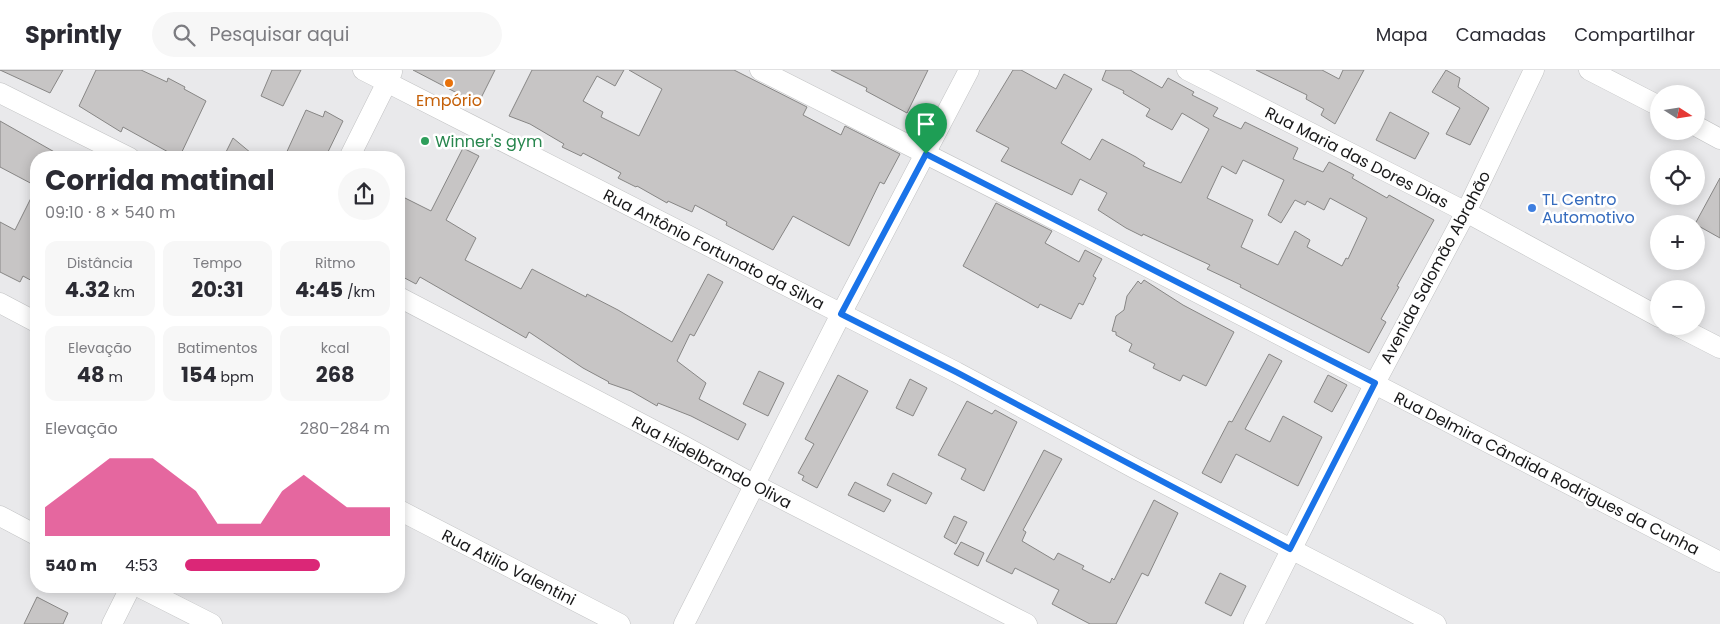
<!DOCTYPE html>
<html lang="pt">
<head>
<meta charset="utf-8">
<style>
	body { margin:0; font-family:Poppins,sans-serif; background:#f7f7f7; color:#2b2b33; height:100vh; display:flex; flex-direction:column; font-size:19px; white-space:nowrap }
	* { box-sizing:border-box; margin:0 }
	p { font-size:16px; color:#7c7c81 }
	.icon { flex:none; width:28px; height:28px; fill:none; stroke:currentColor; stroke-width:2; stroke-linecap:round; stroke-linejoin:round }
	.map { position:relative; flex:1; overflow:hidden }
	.sheet { position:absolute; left:30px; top:81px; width:375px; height:442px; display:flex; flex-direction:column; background:#fff; border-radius:20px; box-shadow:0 2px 12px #0003 }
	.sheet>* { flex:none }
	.needle { width:32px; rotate:102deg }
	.controls { position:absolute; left:1650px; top:15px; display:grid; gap:10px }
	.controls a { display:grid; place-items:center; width:55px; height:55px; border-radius:50%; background:#fff; box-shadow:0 2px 12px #0003; font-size:25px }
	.pin { position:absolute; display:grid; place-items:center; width:42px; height:42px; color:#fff; margin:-51px -21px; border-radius:50% 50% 50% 0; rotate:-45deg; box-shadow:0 0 5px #0007 }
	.pin .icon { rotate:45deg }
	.round { display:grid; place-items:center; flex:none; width:52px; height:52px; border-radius:26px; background:#f7f7f7 }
	.overview { display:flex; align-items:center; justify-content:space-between; height:85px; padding:0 15px }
	h1 { font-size:28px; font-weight:700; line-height:38px }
	.figures { display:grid; grid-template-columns:repeat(3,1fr); gap:8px; height:85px; padding:5px 15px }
	.figures div { display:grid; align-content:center; border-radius:12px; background:#f7f7f7; text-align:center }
	.figures b { font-size:21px; font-weight:700 }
	.figures small { font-size:14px; font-weight:400 }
	.figures p { font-size:14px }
	.chart { height:140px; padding:10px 15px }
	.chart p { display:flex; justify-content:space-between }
	.chart svg { width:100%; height:90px; margin-top:5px; fill:#db2777; opacity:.7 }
	ul { padding:0 15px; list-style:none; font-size:16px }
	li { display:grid; grid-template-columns:80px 60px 1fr; align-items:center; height:38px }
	li i { height:12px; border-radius:6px; background:#db2777 }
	header { display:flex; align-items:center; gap:30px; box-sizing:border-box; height:70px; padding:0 25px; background:#fff; border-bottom:1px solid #e1e1e2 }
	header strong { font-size:24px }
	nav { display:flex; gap:28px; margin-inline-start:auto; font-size:18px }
	.search { width:350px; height:45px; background:#f7f7f7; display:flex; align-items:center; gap:12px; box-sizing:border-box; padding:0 18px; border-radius:28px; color:#7c7c81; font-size:19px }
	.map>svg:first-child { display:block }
	.building { fill:#c7c5c5; stroke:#878685; fill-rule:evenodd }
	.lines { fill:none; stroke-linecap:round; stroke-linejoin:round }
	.minor-casing { stroke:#c1c2c3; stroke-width:21 }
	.minor { stroke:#fff; stroke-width:20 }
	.route-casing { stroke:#fff; stroke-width:10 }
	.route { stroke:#1a73e8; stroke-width:6 }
	.food-dot { fill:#e8710a; stroke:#fff; stroke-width:2 }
	.leisure-dot { fill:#2e9e5b; stroke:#fff; stroke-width:2 }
	.shop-dot { fill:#3f7fe0; stroke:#fff; stroke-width:2 }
	.labels { text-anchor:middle; stroke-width:5; stroke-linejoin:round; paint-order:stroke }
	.food-label { font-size:16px; fill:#c56008; stroke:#fff }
	.leisure-label { font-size:16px; fill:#27864d; stroke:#fff; text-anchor:start }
	.street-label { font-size:16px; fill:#181819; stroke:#fff }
	.shop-label { font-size:16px; fill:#366cbe; stroke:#fff; text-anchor:start }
</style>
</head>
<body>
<header>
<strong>Sprintly</strong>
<div class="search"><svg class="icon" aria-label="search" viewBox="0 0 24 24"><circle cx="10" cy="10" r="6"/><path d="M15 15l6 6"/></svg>Pesquisar aqui</div>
<nav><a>Mapa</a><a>Camadas</a><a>Compartilhar</a></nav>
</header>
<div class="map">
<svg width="1720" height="554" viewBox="0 0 1720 554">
	<rect width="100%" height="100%" fill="#e9e9eb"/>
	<g class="building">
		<polygon points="0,0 63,0 50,23"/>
		<polygon points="96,0 141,0 167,12 168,8 185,17 184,19 206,31 179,88 123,57 121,62 79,36"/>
		<polygon points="272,0 301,0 283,36 261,26"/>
		<polygon points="413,0 495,0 478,34"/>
		<polygon points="532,0 624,0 615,16 597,6 583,31 603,42 601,47 639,66 662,19 629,0 734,0 807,37 803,45 841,65 845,56 900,84 884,114 880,112 849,176 793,146 773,180 726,155 727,152 695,135 692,142 668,131 667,133 637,116 636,117 618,108 621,103 583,83 581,86 562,77 564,74 530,54 509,46"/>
		<polygon points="831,0 928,0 907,43 866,21 867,18"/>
		<path d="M1013,0H1021L1056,19L1064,4L1092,19L1061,73L1090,90L1102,69L1136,87L1145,93L1143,96L1181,113L1209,59L1182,43L1172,60L1146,46L1150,39L1123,23L1124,21L1102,10L1106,0H1130L1162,18L1168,8L1194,22L1192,25L1218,38L1213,46L1241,59L1245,52L1298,78L1293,89L1323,102L1329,92L1354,105L1352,108L1387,128L1389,125L1434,150L1397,216L1399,217L1381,249L1386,252L1369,283L1240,217L1241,215L1207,199L1210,195L1143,164L1142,166L1126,158L1098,140L1107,123L1080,109L1072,125L1001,91L1009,78L976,61ZM1243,90L1284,110L1268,145L1281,153L1295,130L1305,135L1307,131L1324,140L1330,128L1367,148L1348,189L1346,188L1342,196L1307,177L1310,170L1295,161L1278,195L1241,177L1253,150L1207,128L1222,96L1236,104Z"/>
		<polygon points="1256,0 1322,0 1339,9 1343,0 1364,0 1335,54 1321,45 1324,39 1306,29 1307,25"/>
		<polygon points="1446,0 1460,8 1458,17 1489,38 1470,75 1446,64 1460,38 1432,22"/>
		<polygon points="306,40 323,47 325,41 343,51 325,88 284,88"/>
		<polygon points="1390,42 1429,63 1415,89 1376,70"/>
		<polygon points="0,51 65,88 36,88 36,116 0,97"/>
		<polygon points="233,68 257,88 223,88"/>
		<polygon points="463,78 479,86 446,150 476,168 465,190 521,219 532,199 586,227 587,224 618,240 672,272 708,204 723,212 694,266 690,264 677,291 706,313 699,329 746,354 738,370 691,346 658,333 657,336 631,321 608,313 609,312 583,298 529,262 526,268 420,207 416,214 399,205 399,125 431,141"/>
		<polygon points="1720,108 1720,168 1695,154"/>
		<polygon points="36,118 36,213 23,206 20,212 0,202 0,152 15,160"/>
		<polygon points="996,133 1052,161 1045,173 1079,192 1085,180 1102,189 1093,206 1096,208 1083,235 1079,233 1071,249 1040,234 1038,238 963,196"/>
		<polygon points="1144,210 1183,235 1234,262 1206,316 1183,305 1180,311 1153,298 1155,294 1129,281 1132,274 1116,265 1116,262 1112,261 1116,246 1124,240 1127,226 1138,211 1141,214"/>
		<polygon points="1269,284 1282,291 1245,359 1270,372 1283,346 1322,367 1298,416 1236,384 1221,413 1202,403 1229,351 1232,352"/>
		<polygon points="759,301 784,313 768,346 743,334"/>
		<polygon points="838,305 868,321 817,418 802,410 804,406 798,403 814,374 805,369"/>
		<polygon points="1328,305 1347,315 1332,342 1314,332"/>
		<polygon points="910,309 927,318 913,346 896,338"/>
		<polygon points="967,331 992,344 995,340 1017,352 984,421 961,409 966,399 938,385"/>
		<polygon points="1044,380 1062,389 1023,460 1026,462 1022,471 1054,490 1058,483 1084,496 1082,499 1110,513 1112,508 1114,510 1154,430 1178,443 1148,506 1142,503 1116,554 1090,554 1052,534 1059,520 1015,498 1012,504 986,491"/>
		<polygon points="893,403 932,423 926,434 887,415"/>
		<polygon points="855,412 891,430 884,442 848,425"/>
		<polygon points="954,446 967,452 956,474 944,467"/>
		<polygon points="961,472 984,483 978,496 954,484"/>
		<polygon points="1220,503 1246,516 1231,546 1205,533"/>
		<polygon points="37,527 68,543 63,554 24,554"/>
	</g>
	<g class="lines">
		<g class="minor-casing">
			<g id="minor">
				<polyline points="363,0 956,302 1134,398 1436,554"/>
				<polyline points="760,0 1076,160 1720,492"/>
				<polyline points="1187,0 1466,142 1659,247"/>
				<polyline points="1589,0 1659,36"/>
				<polyline points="0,23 130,88"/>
				<polyline points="1696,56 1720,69"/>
				<polyline points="349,88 392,2"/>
				<polyline points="399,227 684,376 755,415 1027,554"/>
				<polyline points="0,233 36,252"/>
				<polyline points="1677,256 1720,278"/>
				<polyline points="399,440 620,554"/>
				<polyline points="0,446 36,465"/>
				<polyline points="141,518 212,554"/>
				<polyline points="112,554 130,518"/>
				<polyline points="684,554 841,244 969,0"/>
				<polyline points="1254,554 1375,313 1466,142 1534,0"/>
			</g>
		</g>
		<use href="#minor" class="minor"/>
	</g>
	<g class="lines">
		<g class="route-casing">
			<polygon id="route" points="926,84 1375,313 1290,479 956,302 841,244"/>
		</g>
		<use href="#route" class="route"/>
	</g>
	<circle class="food-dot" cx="449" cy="13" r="5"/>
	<circle class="leisure-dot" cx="425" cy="71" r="5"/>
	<circle class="shop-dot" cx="1532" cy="138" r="5"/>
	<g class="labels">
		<g class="food-label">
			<text x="449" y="36">Empório</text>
		</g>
		<g class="leisure-label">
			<text x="435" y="77">Winner's gym</text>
		</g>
		<g class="street-label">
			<text transform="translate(1357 87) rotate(27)" y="6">Rua Maria das Dores Dias</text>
			<text transform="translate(714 179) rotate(27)" y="6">Rua Antônio Fortunato da Silva</text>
			<text transform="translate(1435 197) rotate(-62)" y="6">Avenida Salomão Abrahão</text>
			<text transform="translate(712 392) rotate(28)" y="6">Rua Hidelbrando Oliva</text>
			<text transform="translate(1547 403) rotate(27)" y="6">Rua Delmira Cândida Rodrigues da Cunha</text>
			<text transform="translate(509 497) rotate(27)" y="6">Rua Atilio Valentini</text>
		</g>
		<g class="shop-label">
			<text x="1542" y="135">TL Centro<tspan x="1542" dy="18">Automotivo</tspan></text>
		</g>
	</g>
</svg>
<div class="controls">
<a><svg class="needle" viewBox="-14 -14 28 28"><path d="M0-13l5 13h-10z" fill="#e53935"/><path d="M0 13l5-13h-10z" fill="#7c7c81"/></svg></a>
<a><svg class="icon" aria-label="locate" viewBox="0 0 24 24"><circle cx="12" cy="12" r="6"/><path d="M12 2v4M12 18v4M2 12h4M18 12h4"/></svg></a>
<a>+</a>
<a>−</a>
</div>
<div class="pin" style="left:926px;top:84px;background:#1e9e55"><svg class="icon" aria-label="arrive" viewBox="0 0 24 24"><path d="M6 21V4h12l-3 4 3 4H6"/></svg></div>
<section class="sheet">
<div class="overview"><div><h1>Corrida matinal</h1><p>09:10 · 8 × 540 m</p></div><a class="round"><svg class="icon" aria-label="share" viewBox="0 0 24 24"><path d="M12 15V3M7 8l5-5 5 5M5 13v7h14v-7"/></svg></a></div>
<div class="figures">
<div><p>Distância</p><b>4.32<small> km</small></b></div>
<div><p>Tempo</p><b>20:31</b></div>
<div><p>Ritmo</p><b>4:45<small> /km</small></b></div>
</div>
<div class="figures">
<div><p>Elevação</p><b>48<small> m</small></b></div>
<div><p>Batimentos</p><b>154<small> bpm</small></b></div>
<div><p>kcal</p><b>268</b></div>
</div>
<div class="chart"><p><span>Elevação</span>280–284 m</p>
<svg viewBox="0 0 160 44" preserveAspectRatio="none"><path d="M0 44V30L10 22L20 14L30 6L40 6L50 6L60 14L70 22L80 38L90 38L100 38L110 22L120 14L130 22L140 30L150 30L160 30V44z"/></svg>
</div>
<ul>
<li><b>540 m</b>4:53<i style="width:66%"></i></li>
</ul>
</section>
</div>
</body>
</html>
